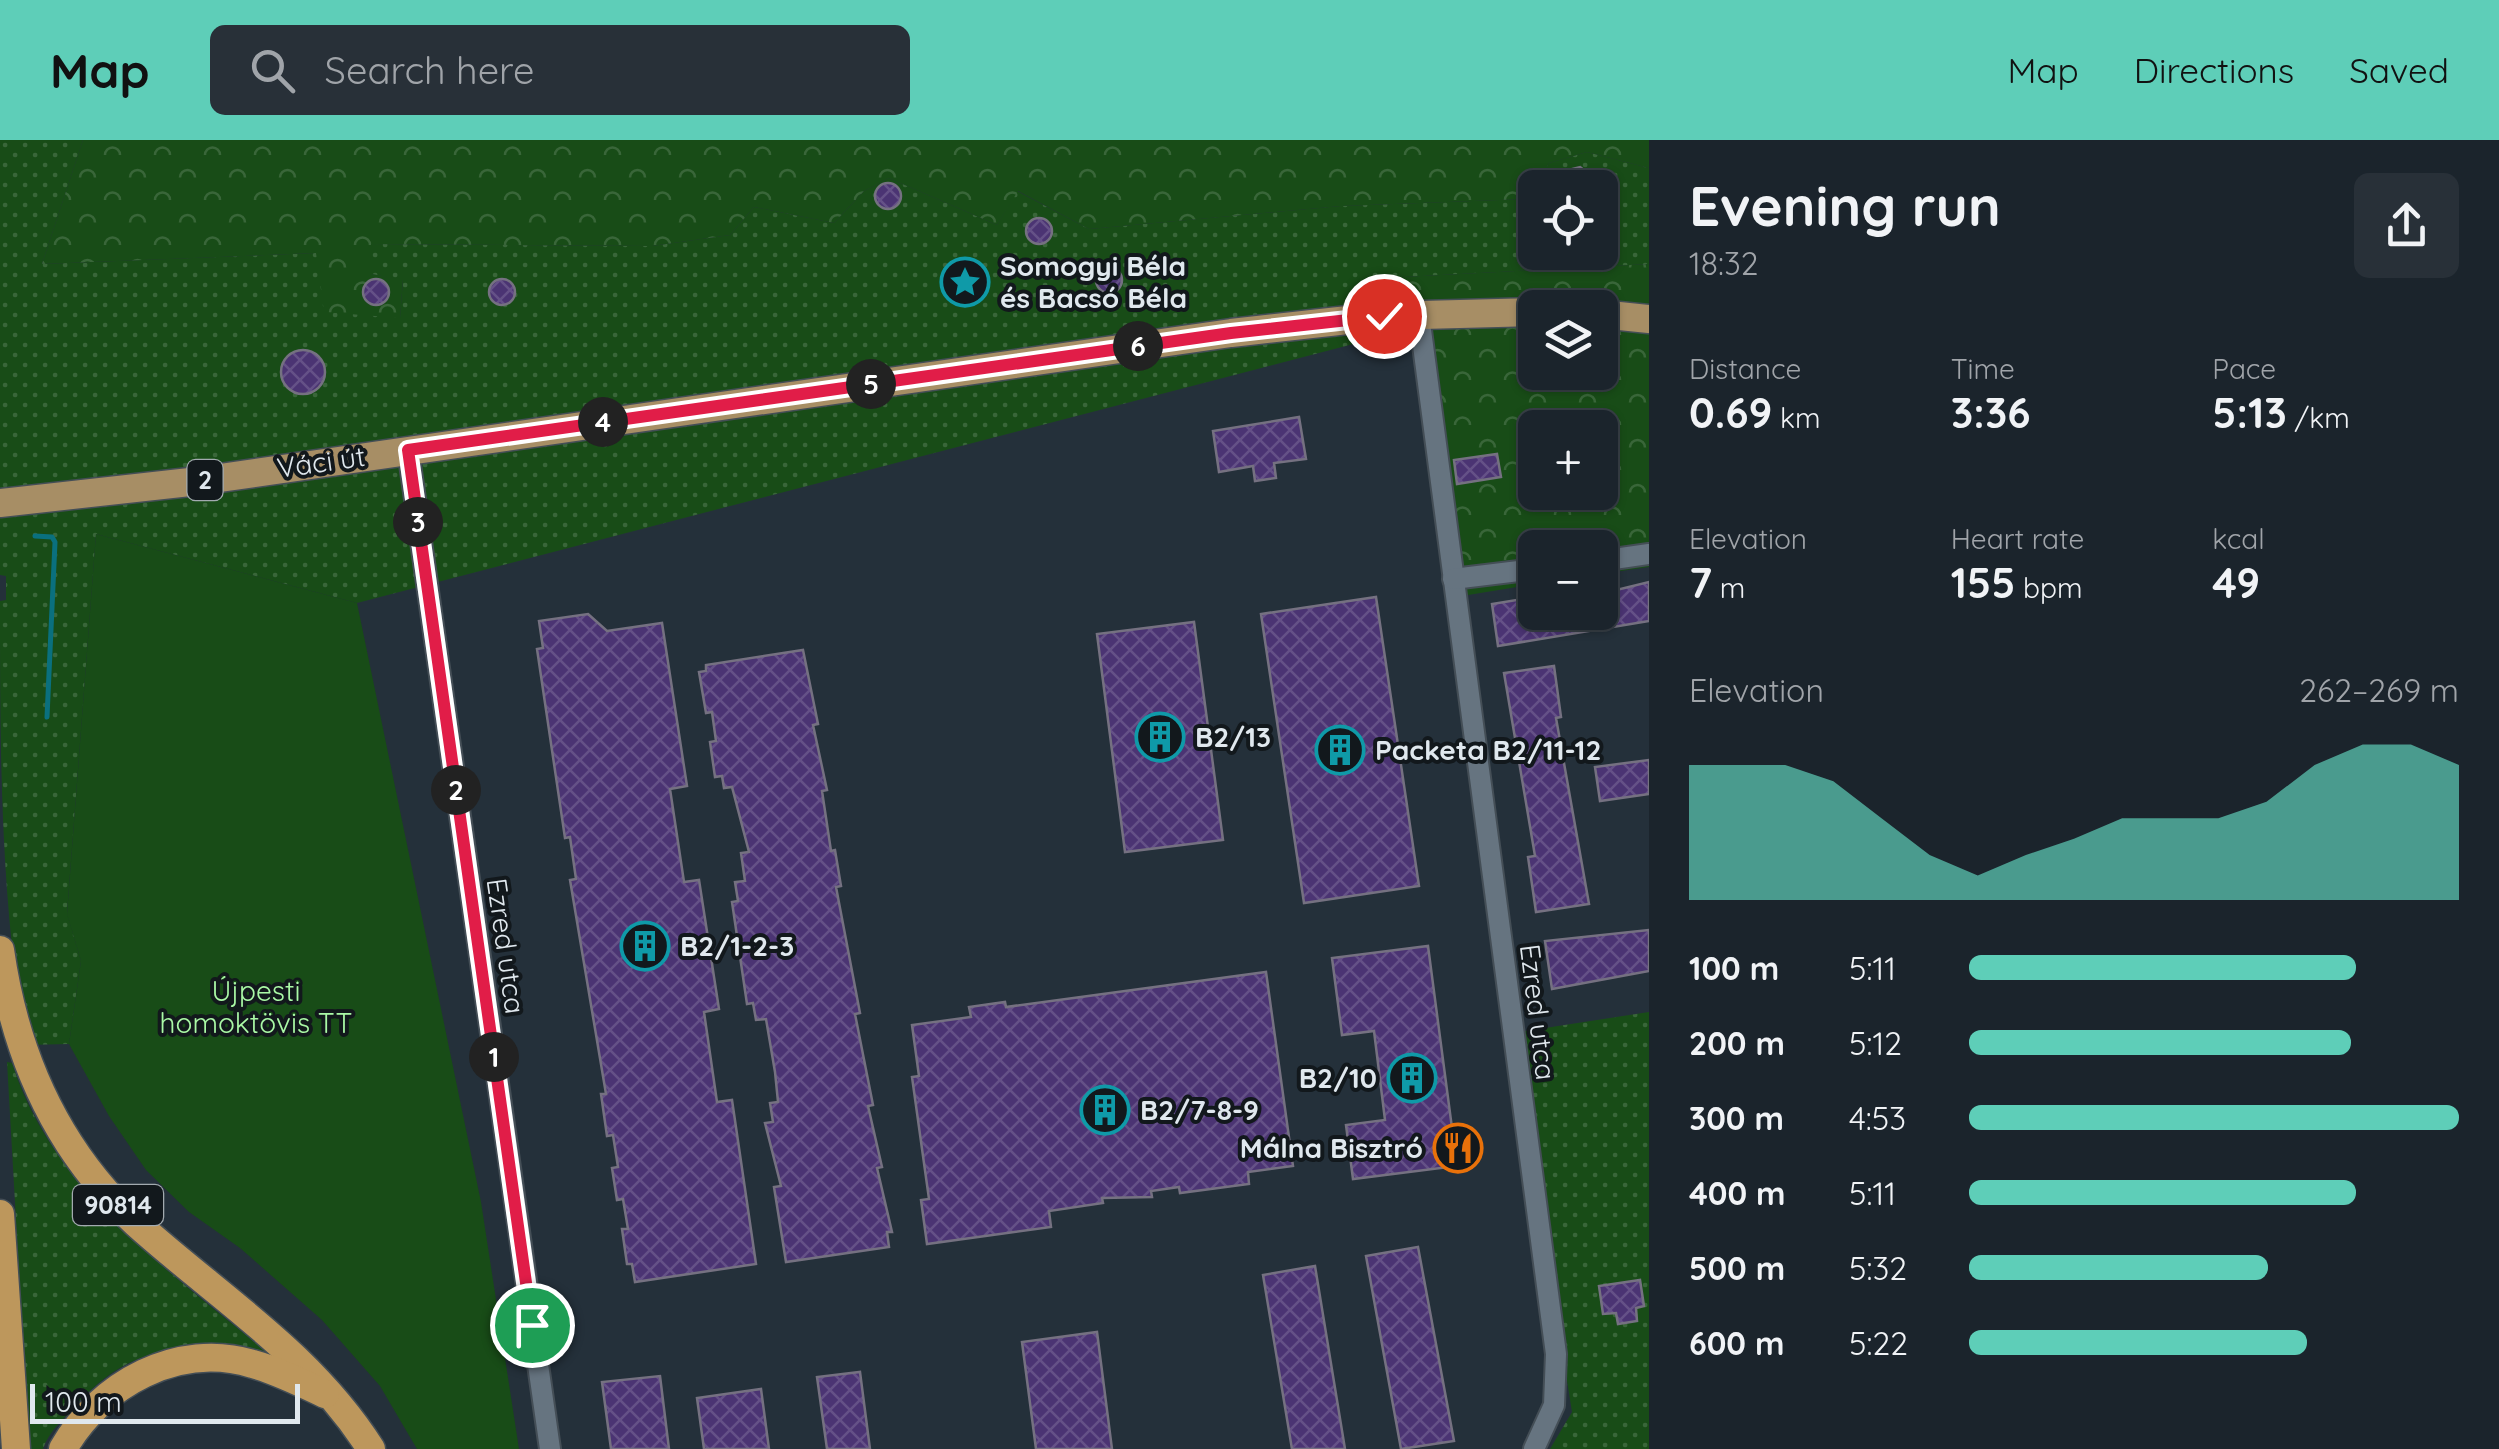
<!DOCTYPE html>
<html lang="en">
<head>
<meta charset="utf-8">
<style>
	body { margin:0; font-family:Quicksand,sans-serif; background:#283038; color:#f1f3f6; height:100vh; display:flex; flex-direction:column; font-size:38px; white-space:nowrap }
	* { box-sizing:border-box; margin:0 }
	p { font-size:32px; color:#a0a4a9 }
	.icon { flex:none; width:55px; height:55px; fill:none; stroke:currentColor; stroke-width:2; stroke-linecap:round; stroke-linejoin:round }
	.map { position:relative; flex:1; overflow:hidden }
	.details { display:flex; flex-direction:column; background:#1b242c; width:850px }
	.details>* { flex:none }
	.buttons { position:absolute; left:1518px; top:30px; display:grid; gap:20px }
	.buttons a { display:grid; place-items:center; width:100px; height:100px; border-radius:15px; background:#1b242c; box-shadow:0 2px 8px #0004,0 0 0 2px #394148; font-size:50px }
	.scale { position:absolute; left:30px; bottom:25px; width:270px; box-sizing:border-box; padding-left:10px; border:5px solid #e0e8ee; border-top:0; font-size:28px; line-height:35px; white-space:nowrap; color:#e0e8ee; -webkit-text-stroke:8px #12181c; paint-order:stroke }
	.pin { position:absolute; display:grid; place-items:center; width:85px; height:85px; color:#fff; margin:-42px; border:5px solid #fff; border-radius:50%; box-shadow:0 2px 10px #0007 }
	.km { position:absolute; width:50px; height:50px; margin:-25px; border-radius:50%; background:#222; color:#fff; font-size:28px; line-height:50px; text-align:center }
	.round { display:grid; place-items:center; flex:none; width:105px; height:105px; border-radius:15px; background:#283038 }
	.head { display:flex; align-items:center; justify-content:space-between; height:170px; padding:0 40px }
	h1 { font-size:55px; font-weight:700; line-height:75px }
	.metrics { display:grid; grid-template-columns:repeat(3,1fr); gap:15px; height:170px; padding:10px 40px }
	.metrics div { display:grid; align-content:center }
	.metrics b { font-size:42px; font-weight:700 }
	.metrics small { font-size:28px; font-weight:400 }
	.metrics p { font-size:28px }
	.chart { height:280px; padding:20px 40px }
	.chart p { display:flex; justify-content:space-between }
	.chart svg { width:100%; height:180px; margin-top:10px; fill:#5eceb8; opacity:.7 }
	ul { padding:0 40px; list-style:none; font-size:32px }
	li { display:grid; grid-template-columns:160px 120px 1fr; align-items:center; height:75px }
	li i { height:25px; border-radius:12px; background:#5eceb8 }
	header { display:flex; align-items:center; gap:60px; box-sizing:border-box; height:140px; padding:0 50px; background:#5eceb8; color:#111 }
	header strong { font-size:48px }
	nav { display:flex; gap:55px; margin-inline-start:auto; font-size:35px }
	.search { width:700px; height:90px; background:#283038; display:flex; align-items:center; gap:25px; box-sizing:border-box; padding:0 35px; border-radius:15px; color:#a0a4a9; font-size:38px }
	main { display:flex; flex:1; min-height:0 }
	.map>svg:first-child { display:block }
	.grass { fill:url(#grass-dots); fill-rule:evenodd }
	.forest { fill:url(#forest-crowns); fill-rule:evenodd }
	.green { fill:#184c17 }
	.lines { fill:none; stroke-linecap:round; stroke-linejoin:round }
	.stream { stroke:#0a707e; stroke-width:5 }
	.building { fill:url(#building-cross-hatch); stroke:#757181; stroke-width:2.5 }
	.minor-casing { stroke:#444e56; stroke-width:24 }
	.primary-casing { stroke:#444e56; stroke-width:31 }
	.trunk-casing { stroke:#444e56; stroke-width:31 }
	.minor { stroke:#667480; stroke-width:20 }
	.primary { stroke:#a78e65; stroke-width:28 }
	.trunk { stroke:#bd975c; stroke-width:28 }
	.route-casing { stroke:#fff; stroke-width:20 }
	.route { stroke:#e11d48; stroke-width:12 }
	.labels { text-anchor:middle; stroke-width:8; stroke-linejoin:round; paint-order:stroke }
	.shield { fill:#12181c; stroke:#a2aaaf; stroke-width:2.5 }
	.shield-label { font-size:25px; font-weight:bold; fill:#e0e8ee }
	.poi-label { font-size:28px; font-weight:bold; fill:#e0e8ee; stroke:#12181c; text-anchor:start }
	.street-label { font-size:28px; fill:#e0e8ee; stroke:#12181c }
	.park-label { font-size:28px; fill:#aaf9a6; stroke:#12181c }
</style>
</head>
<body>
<header>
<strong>Map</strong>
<div class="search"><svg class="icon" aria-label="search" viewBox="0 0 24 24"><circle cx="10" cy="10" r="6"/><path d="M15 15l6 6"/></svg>Search here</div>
<nav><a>Map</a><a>Directions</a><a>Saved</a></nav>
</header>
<main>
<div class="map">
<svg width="1649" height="1309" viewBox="0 0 1649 1309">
	<defs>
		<pattern id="grass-dots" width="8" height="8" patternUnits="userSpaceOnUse" patternTransform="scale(2.5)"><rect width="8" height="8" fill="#184c17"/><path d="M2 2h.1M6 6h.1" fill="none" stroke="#396639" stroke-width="1.8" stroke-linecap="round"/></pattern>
		<pattern id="forest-crowns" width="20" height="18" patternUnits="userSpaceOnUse" patternTransform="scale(2.5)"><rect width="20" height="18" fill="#184c17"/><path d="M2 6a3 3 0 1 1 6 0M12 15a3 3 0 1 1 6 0" fill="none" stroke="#396639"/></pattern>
		<pattern id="building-cross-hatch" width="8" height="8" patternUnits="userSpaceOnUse" patternTransform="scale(2.5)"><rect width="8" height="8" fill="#4b3473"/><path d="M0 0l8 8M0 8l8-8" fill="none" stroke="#655187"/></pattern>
	</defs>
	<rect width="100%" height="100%" fill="#24303a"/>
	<g class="grass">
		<path d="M0,0H83L42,124L316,113L400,178L403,140L371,134L370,104L652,106L730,95L754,67L834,83L864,51L889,38L997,85L1017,51L1089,89L1341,66L1526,59L1549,23L1587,12L1649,28V124L1403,137L1388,195L357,463L96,394L67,773L81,821L69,904L26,905C0,762 0,609 0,461L6,460V436L0,435ZM1535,48H1600V112H1535Z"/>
		<polygon points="1649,872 1649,1309 1550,1309 1572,1272 1512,893"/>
		<path d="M7,922L12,923C53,1053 175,1135 275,1219C190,1205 139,1196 75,1266C63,1280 49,1291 43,1309H29Z"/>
	</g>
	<g class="forest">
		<polygon points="83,0 1649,0 1649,28 1587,12 1549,23 1527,59 1341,66 1089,89 1018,51 997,85 889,38 864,51 834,83 754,67 730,95 652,106 371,104 371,134 403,139 400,178 324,172 316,113 42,124"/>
		<path d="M1649,124V427L1600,434V408H1535V444L1450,458L1412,195H1388L1403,137ZM1535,168H1600V232H1535ZM1535,288H1600V352H1535Z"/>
	</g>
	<polygon class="green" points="96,394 357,463 481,1062 519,1309 417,1309 380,1246 322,1180 240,1108 189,1072 146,1030 109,976 69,904 81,821 67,774"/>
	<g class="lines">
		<polyline class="stream" points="35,396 52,397 55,402 47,577"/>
	</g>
	<g class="building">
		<polygon points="1580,27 1590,35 1591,48 1563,48 1568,30"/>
		<circle cx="888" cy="56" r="13"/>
		<circle cx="1039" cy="91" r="13"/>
		<circle cx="1109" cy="140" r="13"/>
		<circle cx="956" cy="143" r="13"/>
		<circle cx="376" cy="152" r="13"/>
		<circle cx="502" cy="152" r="13"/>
		<circle cx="303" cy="232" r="22"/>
		<polygon points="1299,277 1306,319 1274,323 1276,338 1255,341 1253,326 1219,332 1213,291"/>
		<polygon points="1497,314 1501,337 1457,344 1454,320"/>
		<polygon points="1649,442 1649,481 1498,506 1492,464 1535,457 1535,472 1600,472 1600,454"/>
		<polygon points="1376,457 1419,746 1304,763 1261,474"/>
		<polygon points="588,474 607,491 662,483 687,646 670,649 684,742 699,740 719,869 704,872 717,962 732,960 756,1124 635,1142 632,1124 627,1124 622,1089 628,1089 623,1059 617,1060 612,1028 618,1027 613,995 607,996 601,954 606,954 570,740 576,739 570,697 565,698 537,509 543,508 539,481"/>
		<polygon points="1194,482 1223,700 1125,712 1097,494"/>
		<polygon points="803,510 818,584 813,585 827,650 822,651 831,711 835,710 841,746 836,747 860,873 855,874 873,965 868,966 882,1027 877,1028 892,1092 887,1092 889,1107 786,1122 774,1047 781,1046 765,983 773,982 770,963 778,962 775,932 766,879 756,880 753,863 747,864 732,762 738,761 735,742 745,741 741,713 749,712 732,647 724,648 722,636 715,637 710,602 716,601 712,572 706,573 699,532 706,531 706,525"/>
		<polygon points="1554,526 1561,577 1556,578 1589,764 1536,772 1528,717 1535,716 1504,533"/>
		<polygon points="1649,620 1649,654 1600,661 1595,627"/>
		<polygon points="1649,790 1649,831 1552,849 1545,801"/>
		<polygon points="1428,806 1457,1026 1353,1039 1346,985 1385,980 1374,891 1342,895 1332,818"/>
		<polygon points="1266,832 1293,1026 1248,1032 1249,1044 1180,1053 1179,1047 1151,1051 1152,1057 1102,1058 1103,1063 1049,1071 1051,1087 927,1104 921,1060 929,1059 912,937 919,936 912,885 971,877 969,867 1005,862 1006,867"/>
		<polygon points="1418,1107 1454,1301 1401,1309 1366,1116"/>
		<polygon points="1315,1126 1345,1309 1292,1309 1263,1135"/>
		<polygon points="1640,1140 1644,1166 1636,1168 1637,1181 1618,1184 1616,1173 1603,1174 1599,1146"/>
		<polygon points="1097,1192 1112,1309 1036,1309 1022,1202"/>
		<polygon points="860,1232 870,1309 827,1309 817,1237"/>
		<polygon points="660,1236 669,1309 611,1309 602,1242"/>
		<polygon points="761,1249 769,1309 704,1309 697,1258"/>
	</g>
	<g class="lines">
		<g class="minor-casing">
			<g id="minor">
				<polyline points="1419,175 1556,1214 1554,1265 1534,1309"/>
				<polyline points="408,310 550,1309"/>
				<polyline points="1600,421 1649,414"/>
				<polyline points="1453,439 1535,429"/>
			</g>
		</g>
		<g class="primary-casing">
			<g id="primary">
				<polyline points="1600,174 1649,179"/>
				<polyline points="0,363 199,341 1231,193 1384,176 1535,172"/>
			</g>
		</g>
		<g class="trunk-casing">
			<g id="trunk">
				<path d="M0,810C15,915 57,1010 136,1083C218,1157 311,1214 371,1309"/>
				<polyline points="0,1074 16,1309"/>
				<path d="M63,1309C100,1244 178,1201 253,1224C278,1231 302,1243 325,1254"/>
			</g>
		</g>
		<use href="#minor" class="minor"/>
		<use href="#primary" class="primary"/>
		<use href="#trunk" class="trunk"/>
	</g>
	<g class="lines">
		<g class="route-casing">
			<polyline id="route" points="532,1185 408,310 1231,193 1384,176"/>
		</g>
		<use href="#route" class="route"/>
	</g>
	<defs>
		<g id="sight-ring" transform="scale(2.5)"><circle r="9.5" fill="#12181c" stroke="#0f9aa8" stroke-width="1.5"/><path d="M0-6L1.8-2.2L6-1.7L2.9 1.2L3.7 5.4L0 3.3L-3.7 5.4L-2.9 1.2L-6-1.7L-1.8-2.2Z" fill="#0f9aa8"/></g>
		<g id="building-ring" transform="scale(2.5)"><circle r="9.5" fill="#12181c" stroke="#0f9aa8" stroke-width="1.5"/><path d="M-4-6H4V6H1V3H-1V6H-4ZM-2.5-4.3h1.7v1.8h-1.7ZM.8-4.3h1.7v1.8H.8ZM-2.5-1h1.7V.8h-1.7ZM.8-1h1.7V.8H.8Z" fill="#0f9aa8"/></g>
		<g id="restaurant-ring" transform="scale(2.5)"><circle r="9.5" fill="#12181c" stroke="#e8710a" stroke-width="1.5"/><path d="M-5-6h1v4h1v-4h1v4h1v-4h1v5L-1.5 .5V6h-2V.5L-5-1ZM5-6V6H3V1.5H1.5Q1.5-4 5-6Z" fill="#e8710a"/></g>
	</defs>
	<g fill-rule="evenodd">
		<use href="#sight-ring" x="965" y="142"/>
		<use href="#building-ring" x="1160" y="597"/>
		<use href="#building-ring" x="1340" y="610"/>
		<use href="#building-ring" x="645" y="806"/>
		<use href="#building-ring" x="1412" y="938"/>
		<use href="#building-ring" x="1105" y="970"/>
		<use href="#restaurant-ring" x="1458" y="1008"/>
	</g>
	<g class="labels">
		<g class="shield">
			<rect x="187.5" y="320" width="35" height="40" rx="8"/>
			<rect x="73" y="1045" width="90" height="40" rx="8"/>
		</g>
		<g class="shield-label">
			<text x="205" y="349">2</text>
			<text x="118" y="1074">90814</text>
		</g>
		<g class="poi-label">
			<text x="1000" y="136">Somogyi Béla<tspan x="1000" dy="32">és Bacsó Béla</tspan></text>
			<text x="1195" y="607">B2/13</text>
			<text x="1375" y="620">Packeta B2/11-12</text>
			<text x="680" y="816">B2/1-2-3</text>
			<text x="1377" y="948" text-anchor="end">B2/10</text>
			<text x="1140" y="980">B2/7-8-9</text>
			<text x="1423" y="1018" text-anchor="end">Málna Bisztró</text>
		</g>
		<g class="street-label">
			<text transform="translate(321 322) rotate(-8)" y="10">Váci út</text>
			<text transform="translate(506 806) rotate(82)" y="10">Ezred utca</text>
			<text transform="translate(1538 872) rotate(83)" y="10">Ezred utca</text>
		</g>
		<g class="park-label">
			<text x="256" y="861">Újpesti<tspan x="256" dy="32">homoktövis TT</tspan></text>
		</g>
	</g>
</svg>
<div class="buttons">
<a><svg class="icon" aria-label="locate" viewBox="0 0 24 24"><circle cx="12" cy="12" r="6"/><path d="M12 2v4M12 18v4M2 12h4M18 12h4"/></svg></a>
<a><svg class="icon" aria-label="layers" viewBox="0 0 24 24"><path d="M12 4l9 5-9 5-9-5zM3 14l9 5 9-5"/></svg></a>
<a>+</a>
<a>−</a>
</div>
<div class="scale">100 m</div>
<div class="pin" style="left:532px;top:1185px;background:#1e9e55"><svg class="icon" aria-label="arrive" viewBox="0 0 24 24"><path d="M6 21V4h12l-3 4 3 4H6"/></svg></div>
<div class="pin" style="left:1384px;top:176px;background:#d93025"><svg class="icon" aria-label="check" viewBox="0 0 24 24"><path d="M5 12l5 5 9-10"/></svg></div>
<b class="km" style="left:494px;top:917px">1</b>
<b class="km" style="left:456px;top:650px">2</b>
<b class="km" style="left:418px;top:382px">3</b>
<b class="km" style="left:603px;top:282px">4</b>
<b class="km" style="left:871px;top:244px">5</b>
<b class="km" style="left:1138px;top:206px">6</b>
</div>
<section class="details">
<div class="head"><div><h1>Evening run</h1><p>18:32</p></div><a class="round"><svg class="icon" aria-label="share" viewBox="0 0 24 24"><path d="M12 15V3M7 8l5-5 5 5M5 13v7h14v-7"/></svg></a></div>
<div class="metrics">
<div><p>Distance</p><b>0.69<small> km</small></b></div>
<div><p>Time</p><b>3:36</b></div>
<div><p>Pace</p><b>5:13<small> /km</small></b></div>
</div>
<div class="metrics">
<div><p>Elevation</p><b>7<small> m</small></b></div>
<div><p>Heart rate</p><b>155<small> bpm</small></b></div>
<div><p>kcal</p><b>49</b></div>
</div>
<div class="chart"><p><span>Elevation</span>262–269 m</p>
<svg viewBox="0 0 160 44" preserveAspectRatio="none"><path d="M0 44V11L10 11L20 11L30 15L40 24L50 33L60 38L70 33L80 29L90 24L100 24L110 24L120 20L130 11L140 6L150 6L160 11V44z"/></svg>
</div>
<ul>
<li><b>100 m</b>5:11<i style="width:79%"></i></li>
<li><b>200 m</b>5:12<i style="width:78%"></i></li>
<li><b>300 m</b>4:53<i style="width:100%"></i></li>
<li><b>400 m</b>5:11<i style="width:79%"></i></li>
<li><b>500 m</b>5:32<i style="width:61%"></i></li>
<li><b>600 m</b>5:22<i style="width:69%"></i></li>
</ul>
</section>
</main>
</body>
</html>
